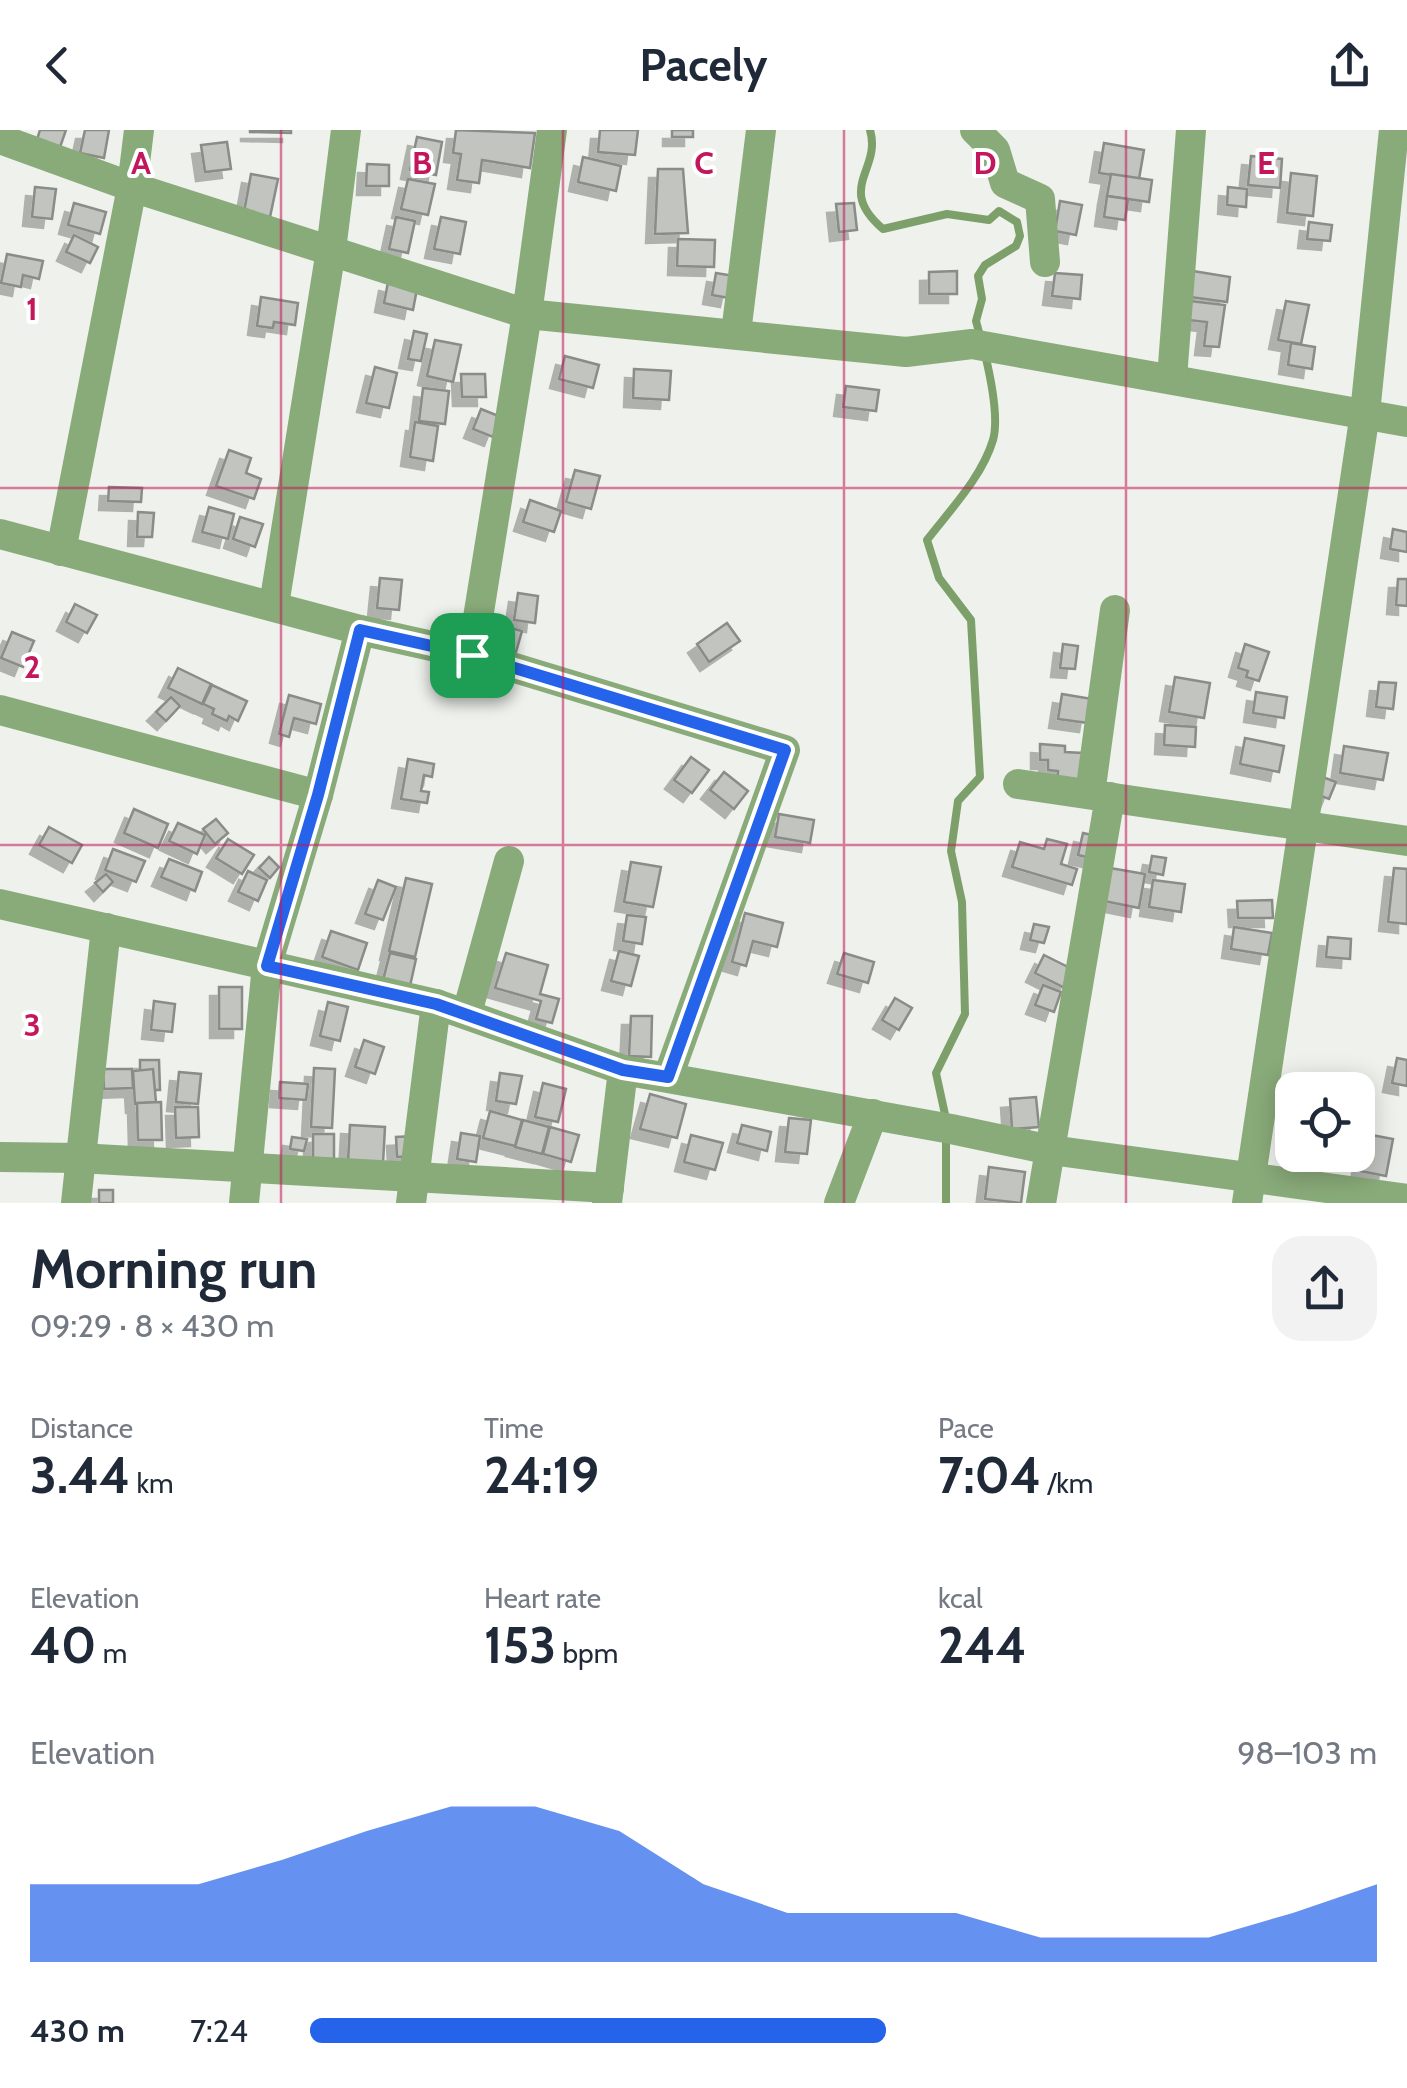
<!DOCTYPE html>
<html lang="en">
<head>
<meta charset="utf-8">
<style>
	body { margin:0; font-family:Cabin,sans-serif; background:#f2f2f3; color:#1f2937; height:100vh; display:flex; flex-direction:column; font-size:38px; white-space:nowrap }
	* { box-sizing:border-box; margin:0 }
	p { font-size:32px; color:#747a83 }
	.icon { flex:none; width:55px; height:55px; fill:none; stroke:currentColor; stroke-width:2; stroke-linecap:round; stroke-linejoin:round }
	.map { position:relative; height:1073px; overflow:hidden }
	.panel { display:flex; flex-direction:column; background:#fff; flex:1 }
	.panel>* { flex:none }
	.buttons { position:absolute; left:1275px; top:942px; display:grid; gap:20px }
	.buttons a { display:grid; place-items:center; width:100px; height:100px; border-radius:20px; background:#fff; box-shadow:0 5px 25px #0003; font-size:50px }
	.pin { position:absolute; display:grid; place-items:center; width:85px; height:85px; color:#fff; margin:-42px; border-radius:20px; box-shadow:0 5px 15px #0006 }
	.round { display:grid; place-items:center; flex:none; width:105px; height:105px; border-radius:30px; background:#f2f2f3 }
	.summary { display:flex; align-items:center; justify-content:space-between; height:170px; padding:0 30px }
	h1 { font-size:55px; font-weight:700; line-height:75px }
	.figures { display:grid; grid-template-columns:repeat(3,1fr); gap:15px; height:170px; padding:10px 30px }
	.figures div { display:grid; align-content:center }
	.figures b { font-size:50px; font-weight:700 }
	.figures small { font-size:28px; font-weight:400 }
	.figures p { font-size:28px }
	.chart { height:280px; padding:20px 30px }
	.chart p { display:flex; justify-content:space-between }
	.chart svg { width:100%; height:180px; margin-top:10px; fill:#2563eb; opacity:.7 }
	ul { padding:0 30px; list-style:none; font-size:32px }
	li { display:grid; grid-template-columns:160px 120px 1fr; align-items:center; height:75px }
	li i { height:25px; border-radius:12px; background:#2563eb }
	header { display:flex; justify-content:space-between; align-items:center; height:130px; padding:0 30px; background:#fff; font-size:45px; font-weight:700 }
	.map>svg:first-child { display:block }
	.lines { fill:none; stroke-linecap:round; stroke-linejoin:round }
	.stream { stroke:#7da06b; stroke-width:8 }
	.building { fill:#c1c4bf; stroke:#898c87; stroke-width:2.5; filter:url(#shadow) }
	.minor { stroke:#89aa79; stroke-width:30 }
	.route-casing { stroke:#fff; stroke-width:20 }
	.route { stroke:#2563eb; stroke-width:12 }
	.grid { fill:none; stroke:#c2185b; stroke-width:2.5; stroke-opacity:0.55 }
	.grid-label { font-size:32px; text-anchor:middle; font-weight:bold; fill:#c2185b; stroke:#fff; stroke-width:8; stroke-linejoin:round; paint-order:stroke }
</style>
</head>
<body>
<header><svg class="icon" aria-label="back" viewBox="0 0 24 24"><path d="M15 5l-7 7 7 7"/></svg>Pacely<svg class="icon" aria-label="share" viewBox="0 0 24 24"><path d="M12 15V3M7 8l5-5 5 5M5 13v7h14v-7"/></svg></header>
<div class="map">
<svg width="1407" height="1073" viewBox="0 0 1407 1073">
	<defs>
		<filter id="shadow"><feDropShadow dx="-9" dy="9" stdDeviation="0" flood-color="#0004"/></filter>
	</defs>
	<rect width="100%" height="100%" fill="#eef1ec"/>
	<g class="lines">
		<g class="stream">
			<path d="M870,0C882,40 835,58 883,99L947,84L989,90L999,81L1017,92L1020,106L1016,116L985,135L978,146L982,169L976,191L980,206"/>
			<path d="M946,989L936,943L965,884L962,772L951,721L958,671L980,647L971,490L939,448L927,410C950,380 982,347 993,310C999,289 990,245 985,224"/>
			<polyline points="946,1008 946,1073"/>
		</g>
	</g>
	<g class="building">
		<polygon points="40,0 66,0 58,23 35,16"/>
		<polygon points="85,0 109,0 104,28 80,23"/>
		<polygon points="250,0 291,0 291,3 250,2"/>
		<polygon points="456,0 535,3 530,38 482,30 479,53 457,50 461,24 453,23"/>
		<polygon points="600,0 638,0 635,25 598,22"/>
		<rect x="672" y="0" width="21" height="7"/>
		<polygon points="417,7 442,12 436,45 410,40"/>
		<polygon points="227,12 231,39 205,42 201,15"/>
		<polygon points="1104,13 1144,20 1139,49 1099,43"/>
		<polygon points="1251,26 1282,29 1280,58 1248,55"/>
		<polygon points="583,27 621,36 616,61 578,52"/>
		<polygon points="367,34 389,35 389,56 366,56"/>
		<polygon points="658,39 683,39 688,103 655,104"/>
		<polygon points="1291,43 1317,46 1313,86 1287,83"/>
		<polygon points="251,44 278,49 270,87 244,82"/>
		<polygon points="1111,44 1152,50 1149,72 1107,66"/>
		<polygon points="408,49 435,54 428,85 401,79"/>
		<polygon points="35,57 56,59 52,89 32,87"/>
		<polygon points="1228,57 1247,59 1246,77 1227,75"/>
		<polygon points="1107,66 1128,69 1125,90 1104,87"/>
		<polygon points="1060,71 1082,75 1076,105 1055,101"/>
		<polygon points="74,73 106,82 100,104 68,95"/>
		<polygon points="854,73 857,100 839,102 836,74"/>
		<polygon points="396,87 415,91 408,123 389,119"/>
		<polygon points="441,87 466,92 460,124 434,119"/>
		<polygon points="1309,92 1332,95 1330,111 1307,109"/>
		<polygon points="74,105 98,117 90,133 66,122"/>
		<polygon points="678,109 715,110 714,137 677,136"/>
		<polygon points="7,124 43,131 39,149 23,145 21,157 1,153"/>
		<polygon points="957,141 957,164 929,164 929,142"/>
		<polygon points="1193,141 1230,147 1227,172 1190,167"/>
		<polygon points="716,143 734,146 729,168 712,165"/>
		<polygon points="1055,143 1082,145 1080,169 1052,166"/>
		<polygon points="388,152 417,159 413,180 384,173"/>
		<polygon points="261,167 298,173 295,195 274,192 273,198 257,196"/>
		<polygon points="1190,171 1225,175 1219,217 1204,216 1207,192 1188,190"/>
		<polygon points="1286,171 1309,175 1301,214 1278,210"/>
		<polygon points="414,201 427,204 421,231 408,229"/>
		<polygon points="435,210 461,215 453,252 427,246"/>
		<polygon points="1291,213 1315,217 1312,239 1288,235"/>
		<polygon points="565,226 599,235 593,258 559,249"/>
		<polygon points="375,237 397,243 389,278 366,273"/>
		<polygon points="634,239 671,241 669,270 633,268"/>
		<polygon points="461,244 485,244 486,267 462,267"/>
		<polygon points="846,256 879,260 876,281 843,277"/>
		<polygon points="423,258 449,261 445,294 419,291"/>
		<polygon points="481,279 501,287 493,307 473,299"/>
		<polygon points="415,292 438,296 433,331 410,327"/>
		<polygon points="229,320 251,328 246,343 261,349 254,369 216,356"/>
		<polygon points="575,340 600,346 591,379 566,372"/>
		<polygon points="109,357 142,358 141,372 108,371"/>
		<polygon points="530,370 561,381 554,402 523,392"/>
		<polygon points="209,377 234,384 228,409 202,402"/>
		<polygon points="138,382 154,383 152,407 137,407"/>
		<polygon points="240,387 263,394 255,417 233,409"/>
		<polygon points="1393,399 1407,402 1407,422 1390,419"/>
		<polygon points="380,448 402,450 399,480 377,478"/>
		<polygon points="1398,449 1407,449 1407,476 1396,475"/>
		<polygon points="518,463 538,466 535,493 514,490"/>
		<polygon points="75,474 97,485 87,503 66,492"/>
		<polygon points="727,493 740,511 709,532 697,514"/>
		<polygon points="497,494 522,501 516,522 491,515"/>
		<polygon points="12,502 34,511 23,537 1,528"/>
		<polygon points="1063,514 1078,516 1075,539 1060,538"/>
		<polygon points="1245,514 1269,522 1259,551 1246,547 1248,541 1238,538"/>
		<polygon points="178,538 211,554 202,574 168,558"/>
		<polygon points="1175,547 1210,553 1204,588 1169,582"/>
		<polygon points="1379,552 1396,553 1393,579 1376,577"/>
		<polygon points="212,555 247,571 238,591 229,586 227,591 212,584 214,579 203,574"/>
		<polygon points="1256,562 1287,567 1284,588 1253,583"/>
		<polygon points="1062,564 1092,569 1088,593 1058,589"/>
		<polygon points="289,565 321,574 316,594 294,588 289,607 279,604"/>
		<polygon points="171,567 180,576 166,591 156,582"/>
		<polygon points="1165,595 1196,597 1195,617 1164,615"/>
		<polygon points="1245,608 1284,616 1279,642 1240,634"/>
		<polygon points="1040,614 1065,616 1065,622 1083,623 1081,654 1057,652 1058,641 1048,640 1048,630 1040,630"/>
		<polygon points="1344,616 1388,623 1383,650 1340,643"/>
		<polygon points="691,627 709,640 692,663 674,650"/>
		<polygon points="408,629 434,634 432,647 424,645 421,661 429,662 427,673 401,669"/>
		<polygon points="724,642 748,661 734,679 710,660"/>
		<polygon points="1320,646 1336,652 1329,669 1313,663"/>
		<polygon points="134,679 168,694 158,718 124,703"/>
		<polygon points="779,684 814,690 810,713 775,707"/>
		<polygon points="216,689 228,703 215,714 203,699"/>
		<polygon points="178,693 205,705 197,724 169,711"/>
		<polygon points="49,697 82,715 72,733 39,715"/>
		<polygon points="1083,703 1101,707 1096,729 1078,725"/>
		<polygon points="228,709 254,725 242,744 216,728"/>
		<polygon points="1047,709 1067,714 1061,734 1077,739 1072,755 1012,737 1020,712 1044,719"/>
		<polygon points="113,719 145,731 136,752 105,740"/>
		<polygon points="1152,726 1166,728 1163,745 1149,742"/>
		<polygon points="269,727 279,737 270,748 259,738"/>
		<polygon points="169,729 202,742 195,761 161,747"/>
		<polygon points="631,732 661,737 653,777 624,772"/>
		<polygon points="1110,738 1145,744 1139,778 1104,771"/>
		<polygon points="1394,738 1407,739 1407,794 1388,792"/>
		<polygon points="248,741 267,750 258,771 238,762"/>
		<polygon points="106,744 113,752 103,762 95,753"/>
		<polygon points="406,748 432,754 415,827 389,821"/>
		<polygon points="378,750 396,757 383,790 365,784"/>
		<polygon points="1153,750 1185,754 1181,782 1149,777"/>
		<polygon points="1272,770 1273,788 1238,788 1237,771"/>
		<polygon points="745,783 783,793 777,817 753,811 746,836 732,832"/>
		<polygon points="627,785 646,787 642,814 623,811"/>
		<polygon points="1034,794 1049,797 1044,813 1030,810"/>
		<polygon points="1234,797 1272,803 1268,825 1231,819"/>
		<polygon points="331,801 367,813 358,840 322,827"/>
		<polygon points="1328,807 1351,809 1350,829 1326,827"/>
		<polygon points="619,821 639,826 631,856 611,851"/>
		<polygon points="390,823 416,829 410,856 383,850"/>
		<polygon points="506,823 548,835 540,864 559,869 552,893 536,889 541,871 495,858"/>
		<polygon points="844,823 874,832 868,853 837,844"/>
		<polygon points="1044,825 1074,840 1065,858 1035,843"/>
		<polygon points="1043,855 1061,862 1054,882 1035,875"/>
		<rect x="219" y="857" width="23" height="42"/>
		<polygon points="895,868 912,878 899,900 882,890"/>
		<polygon points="154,871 175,874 172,902 151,900"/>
		<polygon points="328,872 348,877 340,911 320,906"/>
		<polygon points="631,886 652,886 651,927 629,926"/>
		<polygon points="364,910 384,917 375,944 355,937"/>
		<polygon points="1397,928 1407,930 1407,956 1392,953"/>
		<polygon points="140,930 159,930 160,960 140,960"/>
		<polygon points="314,938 335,939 332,998 311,997"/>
		<polygon points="103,939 132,939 133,958 104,959"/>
		<polygon points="153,939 156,972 135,974 133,941"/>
		<polygon points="179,942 201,944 198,974 176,972"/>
		<polygon points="500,943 522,946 516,974 496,971"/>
		<polygon points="280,952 308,954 306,970 279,968"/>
		<polygon points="543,953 566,959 558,992 535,987"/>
		<polygon points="650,964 686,974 677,1008 640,999"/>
		<polygon points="1036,967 1039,997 1012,999 1010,969"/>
		<polygon points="161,972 162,1010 138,1010 137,973"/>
		<polygon points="175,977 198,977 199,1007 176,1008"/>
		<polygon points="490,981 522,990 515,1016 483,1008"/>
		<polygon points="789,988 811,990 807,1024 785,1022"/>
		<polygon points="523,990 549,997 542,1024 515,1017"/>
		<polygon points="350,995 385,997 383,1034 348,1032"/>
		<polygon points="742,995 771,1002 767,1021 737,1013"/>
		<polygon points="550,997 579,1005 571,1032 543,1024"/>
		<polygon points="461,1003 480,1006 476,1032 457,1029"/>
		<rect x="313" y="1004" width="21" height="26"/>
		<polygon points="1366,1004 1393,1009 1386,1046 1360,1041"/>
		<polygon points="691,1005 723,1013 715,1040 684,1032"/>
		<polygon points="415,1006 416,1026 397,1027 396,1007"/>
		<polygon points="292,1007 307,1009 304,1021 290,1019"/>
		<polygon points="989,1037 1025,1042 1021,1073 985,1069"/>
		<rect x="99" y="1060" width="14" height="13"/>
	</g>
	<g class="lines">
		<g class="minor">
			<polyline points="975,0 995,20 1005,53 1040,69 1045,132"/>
			<polyline points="0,9 132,57 527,184 906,222 972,214 1407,292"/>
			<polyline points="736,203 761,0"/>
			<polyline points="1172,248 1191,0"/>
			<polyline points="0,404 360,500 472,525 785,620 668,947"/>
			<polyline points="61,421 132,57 139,0"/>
			<polyline points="274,475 331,120 346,0"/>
			<polyline points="472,525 527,184 552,0"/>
			<polyline points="0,580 318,665"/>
			<polyline points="1018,654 1407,711"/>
			<polyline points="1090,664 1115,480"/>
			<polyline points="0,774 436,874 623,940 951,999 1051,1020 1407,1069"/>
			<polyline points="467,883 509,731"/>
			<polyline points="0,1027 79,1028 609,1058"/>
			<polyline points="76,1073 106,798"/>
			<polyline points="244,1073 267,835 318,665 360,500"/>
			<polyline points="411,1073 436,874"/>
			<polyline points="607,1073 623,940"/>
			<polyline points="839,1073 873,984"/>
			<polyline points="1041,1073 1110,667"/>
			<polyline points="1247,1073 1365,283 1394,0"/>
		</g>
	</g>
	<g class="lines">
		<g class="route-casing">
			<polygon id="route" points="360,500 472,525 785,620 668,947 623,940 436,874 267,836 318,665"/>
		</g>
		<use href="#route" class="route"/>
	</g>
	<path class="grid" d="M281,0V1073M563,0V1073M844,0V1073M1126,0V1073M0,358H1407M0,715H1407"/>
	<g class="grid-label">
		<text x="141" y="44">A</text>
		<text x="422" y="44">B</text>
		<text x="704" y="44">C</text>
		<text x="985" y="44">D</text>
		<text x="1266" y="44">E</text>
		<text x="32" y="190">1</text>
		<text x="32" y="548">2</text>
		<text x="32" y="906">3</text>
	</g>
</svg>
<div class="buttons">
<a><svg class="icon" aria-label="locate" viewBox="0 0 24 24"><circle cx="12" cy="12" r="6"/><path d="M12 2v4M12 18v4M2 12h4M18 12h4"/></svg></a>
</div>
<div class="pin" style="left:472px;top:525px;background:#1e9e55"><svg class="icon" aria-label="arrive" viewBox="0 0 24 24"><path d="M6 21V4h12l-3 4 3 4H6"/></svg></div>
</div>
<section class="panel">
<div class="summary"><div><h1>Morning run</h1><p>09:29 · 8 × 430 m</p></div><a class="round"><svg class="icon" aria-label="share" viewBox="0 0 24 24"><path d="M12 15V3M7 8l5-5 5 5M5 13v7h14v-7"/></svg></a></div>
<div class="figures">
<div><p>Distance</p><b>3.44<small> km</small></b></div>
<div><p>Time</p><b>24:19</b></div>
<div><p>Pace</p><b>7:04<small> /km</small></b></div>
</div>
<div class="figures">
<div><p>Elevation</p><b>40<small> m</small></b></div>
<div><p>Heart rate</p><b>153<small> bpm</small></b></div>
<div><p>kcal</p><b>244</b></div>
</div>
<div class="chart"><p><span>Elevation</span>98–103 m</p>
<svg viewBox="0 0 160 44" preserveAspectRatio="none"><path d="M0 44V25L10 25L20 25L30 19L40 12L50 6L60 6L70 12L80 25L90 32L100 32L110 32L120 38L130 38L140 38L150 32L160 25V44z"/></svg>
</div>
<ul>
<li><b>430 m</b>7:24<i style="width:54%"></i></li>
</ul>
</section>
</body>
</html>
